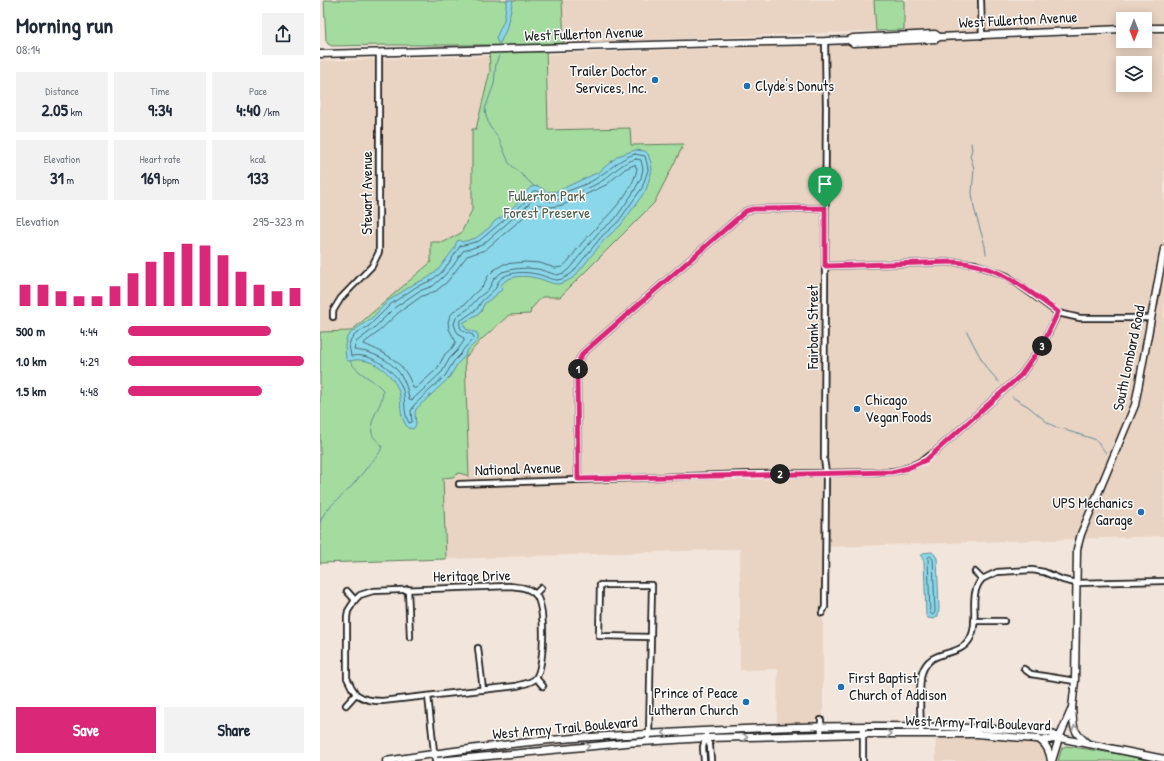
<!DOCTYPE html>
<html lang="en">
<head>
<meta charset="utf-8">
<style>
	body { margin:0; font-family:"Patrick Hand",sans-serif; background:#f2f2f3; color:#1f2937; height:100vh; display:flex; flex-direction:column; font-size:15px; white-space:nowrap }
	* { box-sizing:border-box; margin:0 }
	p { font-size:13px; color:#747a83 }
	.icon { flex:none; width:22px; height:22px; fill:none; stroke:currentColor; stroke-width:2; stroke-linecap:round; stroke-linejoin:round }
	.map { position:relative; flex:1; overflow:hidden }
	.drawer { display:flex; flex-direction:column; background:#fff; width:320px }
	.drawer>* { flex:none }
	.needle { width:26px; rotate:180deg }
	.tools { position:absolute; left:796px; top:12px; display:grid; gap:8px }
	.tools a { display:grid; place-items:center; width:36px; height:36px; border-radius:0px; background:#fff; box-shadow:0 2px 10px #0003; font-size:20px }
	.pin { position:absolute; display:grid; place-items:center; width:34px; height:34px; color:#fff; margin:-41px -17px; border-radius:50% 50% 50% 0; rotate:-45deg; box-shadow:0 0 4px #0007 }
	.pin .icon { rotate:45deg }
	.km { position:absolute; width:20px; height:20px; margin:-10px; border-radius:50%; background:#222; color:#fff; font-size:11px; line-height:20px; text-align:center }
	.round { display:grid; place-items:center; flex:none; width:42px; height:42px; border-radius:0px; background:#f2f2f3 }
	.head { display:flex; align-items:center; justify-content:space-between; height:68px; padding:0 16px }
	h1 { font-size:22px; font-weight:700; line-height:30px }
	.metrics { display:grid; grid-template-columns:repeat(3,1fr); gap:6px; height:68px; padding:4px 16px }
	.metrics div { display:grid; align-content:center; border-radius:0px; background:#f2f2f3; text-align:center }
	.metrics b { font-size:17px; font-weight:700 }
	.metrics small { font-size:11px; font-weight:400 }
	.metrics p { font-size:11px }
	.chart { height:112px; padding:8px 16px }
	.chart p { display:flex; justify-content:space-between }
	.chart svg { width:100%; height:72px; margin-top:4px; stroke:#db2777; stroke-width:6 }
	.primary-button { display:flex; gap:8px; margin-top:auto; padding:8px 16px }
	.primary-button a { flex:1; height:46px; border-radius:0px; background:#db2777; color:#fff; font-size:16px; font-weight:700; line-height:46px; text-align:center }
	.primary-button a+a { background:#f2f2f3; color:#1f2937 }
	ul { padding:0 16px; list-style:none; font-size:13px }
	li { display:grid; grid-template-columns:64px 48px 1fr; align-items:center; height:30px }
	li i { height:10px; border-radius:5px; background:#db2777 }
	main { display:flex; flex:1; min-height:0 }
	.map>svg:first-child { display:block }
	.built { fill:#e9d3c2; fill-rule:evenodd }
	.green { fill:#a4db9f; stroke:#607c5e }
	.water { fill:#8ad7ea; stroke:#5e8c98 }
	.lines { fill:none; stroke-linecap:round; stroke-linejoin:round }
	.shore { stroke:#48676e; stroke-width:1 }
	.stream { stroke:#5e8c98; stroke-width:1 }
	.street-casing { stroke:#1c1c1c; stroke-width:8 }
	.secondary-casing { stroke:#1c1c1c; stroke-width:9 }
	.street { stroke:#fff; stroke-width:4.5 }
	.secondary { stroke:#fff; stroke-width:6 }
	.oneway { stroke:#999 }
	.route-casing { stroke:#fff; stroke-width:8 }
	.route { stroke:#db2777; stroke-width:5 }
	.poi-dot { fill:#1f6fb2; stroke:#fff; stroke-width:1.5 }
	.labels { text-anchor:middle; stroke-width:3; stroke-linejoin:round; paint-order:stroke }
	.street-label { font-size:15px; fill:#1c1c1c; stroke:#fff }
	.poi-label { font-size:15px; fill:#1c1c1c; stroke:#fff; text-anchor:end }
	.park-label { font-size:15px; fill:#4c5f4a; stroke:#fff }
</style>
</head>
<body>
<main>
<section class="drawer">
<div class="head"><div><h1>Morning run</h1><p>08:14</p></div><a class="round"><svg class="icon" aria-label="share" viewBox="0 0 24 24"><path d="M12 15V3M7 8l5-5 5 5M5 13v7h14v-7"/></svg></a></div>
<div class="metrics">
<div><p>Distance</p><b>2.05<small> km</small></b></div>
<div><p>Time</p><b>9:34</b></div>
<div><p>Pace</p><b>4:40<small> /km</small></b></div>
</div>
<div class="metrics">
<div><p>Elevation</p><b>31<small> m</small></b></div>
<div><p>Heart rate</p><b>169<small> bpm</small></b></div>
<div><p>kcal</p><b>133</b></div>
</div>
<div class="chart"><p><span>Elevation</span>295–323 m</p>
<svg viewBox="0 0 160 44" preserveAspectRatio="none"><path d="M5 44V31M15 44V31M25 44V35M35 44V38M45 44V38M55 44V32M65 44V24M75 44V17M85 44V11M95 44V6M105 44V7M115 44V13M125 44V23M135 44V31M145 44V35M155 44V33"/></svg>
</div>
<ul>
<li><b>500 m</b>4:44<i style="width:81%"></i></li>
<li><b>1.0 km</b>4:29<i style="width:100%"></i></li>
<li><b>1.5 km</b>4:48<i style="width:76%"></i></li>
</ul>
<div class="primary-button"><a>Save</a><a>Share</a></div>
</section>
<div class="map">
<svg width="844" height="761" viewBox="0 0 844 761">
	<rect width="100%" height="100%" fill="#f2e5db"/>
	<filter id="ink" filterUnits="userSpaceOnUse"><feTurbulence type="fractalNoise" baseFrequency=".025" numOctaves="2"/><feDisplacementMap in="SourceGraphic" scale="8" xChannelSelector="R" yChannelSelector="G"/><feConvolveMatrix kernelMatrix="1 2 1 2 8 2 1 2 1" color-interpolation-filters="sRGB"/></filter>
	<g filter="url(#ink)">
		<g class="built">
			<polygon points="242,0 554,0 556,31 244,43"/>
			<polygon points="584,0 844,0 844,25 825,26 825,19 803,19 803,27 621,34 584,30"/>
			<path d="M825,34H844V536L503,547V725L457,726L458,669L420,670V549L126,559L123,478L133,477L139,473L149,476L145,358L162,339L189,315L210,314L211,309L364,144L311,145L310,128L228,130L227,54L803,35V41H825ZM803,63H825V85H803Z"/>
			<polygon points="169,56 170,71 156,129 152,130 152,210 141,233 124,242 111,262 31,331 0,332 0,61"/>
			<polygon points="616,736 659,736 718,741 724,745 729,761 616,761"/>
		</g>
		<g class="green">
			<polygon points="4,0 242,0 244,43 226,44 228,130 310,128 311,145 364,144 334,203 240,297 222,297 211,309 210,314 189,315 162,339 145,358 149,477 146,475 139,473 133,477 123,478 126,559 0,563 0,332 31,331 111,262 111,242 124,242 141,233 152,210 152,129 156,129 170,71 169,45 67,45 12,46 8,44 6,41"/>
			<polygon points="554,0 584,0 584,30 556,31"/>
			<polygon points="746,746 800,754 830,761 738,761 742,748"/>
		</g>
		<g class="water">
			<polygon points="187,0 193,0 186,30 180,43 178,43 176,38 184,20"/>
			<path d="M315,150L325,151L328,154L331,163L332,170L326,190L301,225L285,239L255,276C250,280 244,283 238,284C230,284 224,279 216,278C206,275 188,275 181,285L182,290L177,293L176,295L164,304L161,312L143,323L146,329L157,333L158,335V340L146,352L145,356L138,363L129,378L97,408L95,412L96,425L93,429L88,428C80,418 81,408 80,396C77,378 58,361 40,360C36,359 32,361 28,361L26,359L25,345L27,337L33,331L53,317L68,301L94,284L108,278L118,270L134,249L137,241L139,240L142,242L156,238L170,227L175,221L183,216L201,200L206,192L211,187L218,186L227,192L237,191L279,172L298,156Z"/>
			<polygon points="612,552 615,555 617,558 619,609 618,616 614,619 608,618 606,616 604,561 601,556 603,553"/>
		</g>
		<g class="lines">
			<g class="shore">
				<path d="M315,154L325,156L327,164L328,170L322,188L298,222L282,236L252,273C248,276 243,279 238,280C230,280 224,275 216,274C204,271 178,271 176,288L161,302L157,309L140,321C138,331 146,332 153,335L154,338L143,350L141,354L134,361L125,376L94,405L91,411L92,422L89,423C84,414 85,405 84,395C81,376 62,360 43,356C39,355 35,356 31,356L29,345L31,339L36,334L49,326L71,304L96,287L110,281L121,273L129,263L140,246L159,241L204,203L213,191C221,189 224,199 239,194C253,189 270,184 281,175C293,167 301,158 315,154Z"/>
				<path d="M316,159L321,160L323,169L321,178L313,193L295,219L278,233L249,269L244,273L237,275L218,269L206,268L194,269L182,272L174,279L168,290L158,298L148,309L140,314L136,318L134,324L136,330L140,336L144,338V341L137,351L130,358L122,372L92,400L89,399C86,375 73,361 50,353C45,351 39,351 34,350L36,342L52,330L74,308L99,291L113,286L123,277L133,266L143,251L162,245L207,206L215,196C221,197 225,202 232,201C243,200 275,186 285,179C295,171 303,162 316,159Z"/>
				<path d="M315,165L317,169C311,198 280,222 262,243C255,251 250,261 242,267L235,268L220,263L205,262L184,264L174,270L168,276L163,286L154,294L145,304L135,310L130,316L128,322L129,329L136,342L132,348L125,354L117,369L96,388H93C85,362 67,354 44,344L45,342L56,334L78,313L102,296L116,291L127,282L147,256L165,250L211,211L216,204L231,207L243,205L286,185L305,169Z"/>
				<polygon points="610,556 613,559 615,612 613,615 610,613 608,558"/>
			</g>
			<g class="stream">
				<polyline points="179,56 176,63 174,84 165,109 166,116 170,127 179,139 189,163 214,186"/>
				<polyline points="651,143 652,150 650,156 654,168 652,193 654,208 665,246 666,254"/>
				<polyline points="647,332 665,366 679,382"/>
				<polyline points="692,397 709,407 728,423 738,428 745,429 748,431 774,439 777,441 786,453"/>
				<path d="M0,523C4,508 20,499 30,488C36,481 42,474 48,466C54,459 60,455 62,446C59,442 53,438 52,433C48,418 64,405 63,390C54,379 37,374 30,361"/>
			</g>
			<g class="street-casing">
				<g id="street">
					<polyline points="661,0 662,36"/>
					<polyline points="505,266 634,262 655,264 687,276 738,313 760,318 831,318"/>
					<polyline points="13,317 13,311 21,298 52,266 59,252 59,53"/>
					<polyline points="258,479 257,370 259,360 263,353 426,211 433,209 505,208"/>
					<path d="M139,484L430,474L567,472C586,471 602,462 616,451L701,375L723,344L738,313"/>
					<polyline points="662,579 677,572 712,570 724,572 743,580 756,583 844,581"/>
					<polyline points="88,589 90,637"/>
					<polyline points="27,591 35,600"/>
					<polyline points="215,594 221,588"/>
					<polyline points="502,613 505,607 505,600 506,472 504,459 506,107 505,41"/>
					<polyline points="654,621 684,621"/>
					<polyline points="158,648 163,690"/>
					<polyline points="704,669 711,674 755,681"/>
					<polyline points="216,678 223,686"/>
					<polyline points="108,696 115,761"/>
					<path d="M26,705L36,694L32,688L27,678V617L28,611L35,600L40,595L53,591L189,586C198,587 208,587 215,594C226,604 225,666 216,678C212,683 203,684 196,686L62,701C52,701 45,700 36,694"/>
					<polyline points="543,726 543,761"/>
					<path d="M601,734C601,718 598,687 602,673C610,646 640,660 651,637C660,618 647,596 662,579L655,572"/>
					<polyline points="501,735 501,720"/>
					<polyline points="386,738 390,746 391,761"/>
					<polyline points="328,741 329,734 332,585 280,585 279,636 331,637"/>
					<polyline points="384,761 383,747 386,735"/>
				</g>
			</g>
			<g class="secondary-casing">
				<g id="secondary">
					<polyline points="825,28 844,28"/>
					<polyline points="529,40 533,43 616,39 619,37 803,29"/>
					<polyline points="0,54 401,43 505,41 529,40 533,38 615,34 619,37"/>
					<path d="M752,708C754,726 751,730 766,742"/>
					<path d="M720,740C727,745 730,752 731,761"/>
					<path d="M66,761C124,752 183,744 242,739C276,736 311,735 346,733C474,725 603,722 731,733L739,738"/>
					<polyline points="117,761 305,743 386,738 543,734 657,734 728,740 739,738 844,759"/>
					<polyline points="732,761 739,738 752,708 755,681 757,549 761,534 815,405 844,249"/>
				</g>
			</g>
			<use href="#street" class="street"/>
			<use href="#secondary" class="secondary"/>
		</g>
		<defs><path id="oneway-chevron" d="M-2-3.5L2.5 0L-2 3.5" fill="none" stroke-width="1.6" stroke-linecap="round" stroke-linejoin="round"/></defs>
		<g class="oneway">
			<use href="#oneway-chevron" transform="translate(755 728) rotate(-107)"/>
			<use href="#oneway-chevron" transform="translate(345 733) rotate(176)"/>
			<use href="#oneway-chevron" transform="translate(569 734)"/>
			<use href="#oneway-chevron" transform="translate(425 737) rotate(-2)"/>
			<use href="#oneway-chevron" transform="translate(267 746) rotate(-5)"/>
		</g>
	</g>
	<g class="lines" filter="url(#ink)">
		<g class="route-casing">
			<path id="route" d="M505,208V266L634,262C679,264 704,288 738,312L723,344L701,375L606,460L588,468L572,472L258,479L257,370L259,360L263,353L426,211L433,209Z"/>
		</g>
		<use href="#route" class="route"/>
	</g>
	<g class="poi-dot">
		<circle cx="335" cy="80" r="4"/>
		<circle cx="427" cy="86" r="4"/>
		<circle cx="537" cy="409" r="4"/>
		<circle cx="821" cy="512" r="4"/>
		<circle cx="521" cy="687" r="4"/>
		<circle cx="426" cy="702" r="4"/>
	</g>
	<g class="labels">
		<g class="street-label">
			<text transform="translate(698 20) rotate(-3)" y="5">West Fullerton Avenue</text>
			<text transform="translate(264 34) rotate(-2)" y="5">West Fullerton Avenue</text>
			<text transform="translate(47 193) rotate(-90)" y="5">Stewart Avenue</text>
			<text transform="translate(493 327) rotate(-90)" y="5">Fairbank Street</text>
			<text transform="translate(809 358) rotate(-78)" y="5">South Lombard Road</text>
			<text transform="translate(198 469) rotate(-2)" y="5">National Avenue</text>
			<text transform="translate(152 576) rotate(-1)" y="5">Heritage Drive</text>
			<text transform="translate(658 723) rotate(2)" y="5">West Army Trail Boulevard</text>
			<text transform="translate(245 728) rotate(-5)" y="5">West Army Trail Boulevard</text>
		</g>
		<g class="poi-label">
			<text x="327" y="76">Trailer Doctor<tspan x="327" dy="17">Services, Inc.</tspan></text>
			<text x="435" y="91" text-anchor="start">Clyde's Donuts</text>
			<text x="545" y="405" text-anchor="start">Chicago<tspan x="545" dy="17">Vegan Foods</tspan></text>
			<text x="813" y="508">UPS Mechanics<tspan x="813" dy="17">Garage</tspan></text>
			<text x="529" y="683" text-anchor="start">First Baptist<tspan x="529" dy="17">Church of Addison</tspan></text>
			<text x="418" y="698">Prince of Peace<tspan x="418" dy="17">Lutheran Church</tspan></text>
		</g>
		<g class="park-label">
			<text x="227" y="201">Fullerton Park<tspan x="227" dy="17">Forest Preserve</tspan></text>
		</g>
	</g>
</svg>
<div class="tools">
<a><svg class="needle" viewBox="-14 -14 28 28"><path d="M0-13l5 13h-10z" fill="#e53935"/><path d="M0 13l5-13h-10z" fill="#747a83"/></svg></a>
<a><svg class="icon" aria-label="layers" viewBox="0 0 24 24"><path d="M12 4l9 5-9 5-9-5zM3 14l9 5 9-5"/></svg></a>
</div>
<div class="pin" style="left:505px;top:208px;background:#1e9e55"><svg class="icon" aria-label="arrive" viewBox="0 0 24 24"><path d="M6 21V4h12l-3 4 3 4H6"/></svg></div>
<b class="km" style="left:258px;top:369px">1</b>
<b class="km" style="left:460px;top:474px">2</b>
<b class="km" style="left:722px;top:346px">3</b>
</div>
</main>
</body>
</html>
